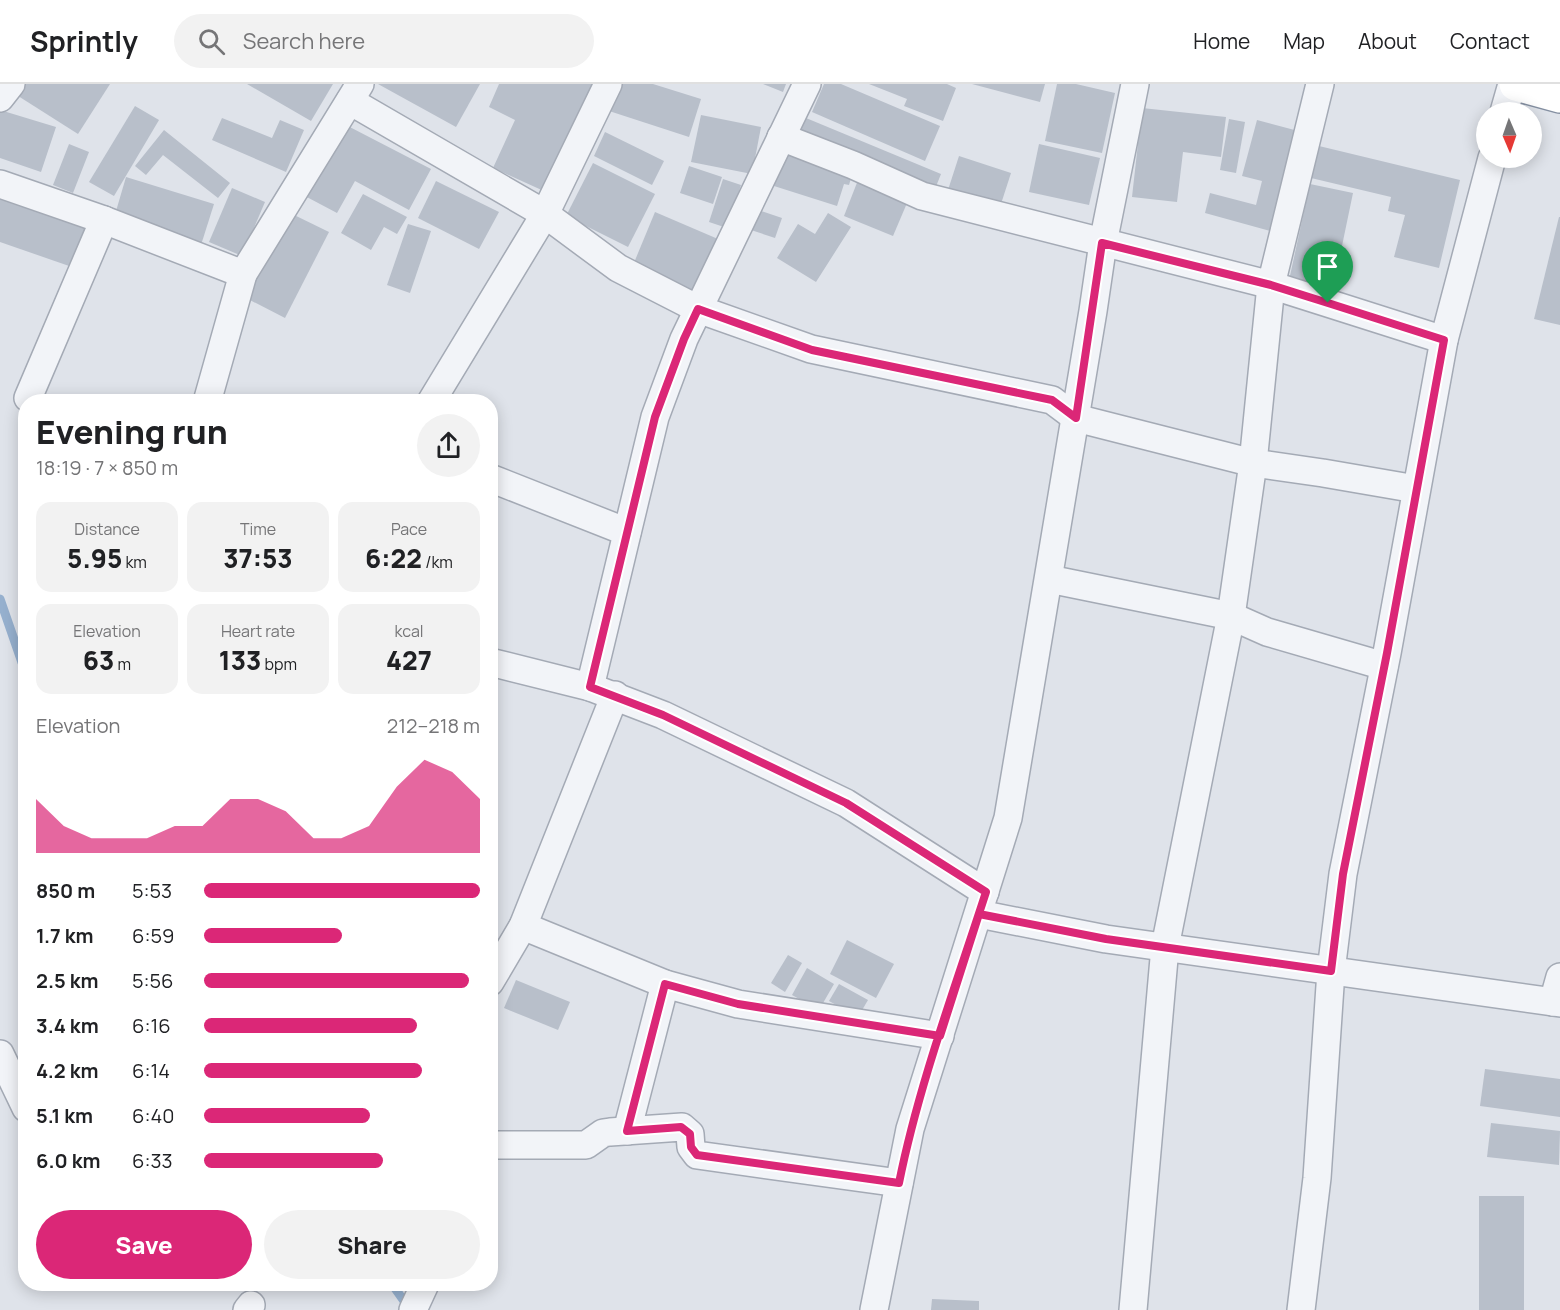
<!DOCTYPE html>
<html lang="en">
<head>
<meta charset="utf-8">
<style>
	body { margin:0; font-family:Manrope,sans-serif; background:#f2f2f2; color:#202124; height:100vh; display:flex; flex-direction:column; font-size:22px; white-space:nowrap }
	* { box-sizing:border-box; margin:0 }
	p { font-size:20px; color:#757577 }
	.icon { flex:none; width:33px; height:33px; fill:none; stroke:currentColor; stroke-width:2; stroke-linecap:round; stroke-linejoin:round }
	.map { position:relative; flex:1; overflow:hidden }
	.panel { position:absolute; left:18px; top:310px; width:480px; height:897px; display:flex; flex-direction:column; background:#fff; border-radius:24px; box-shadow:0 3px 15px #0003 }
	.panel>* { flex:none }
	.needle { width:39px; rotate:178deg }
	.fabs { position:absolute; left:1476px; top:18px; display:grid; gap:12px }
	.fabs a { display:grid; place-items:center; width:66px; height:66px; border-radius:50%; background:#fff; box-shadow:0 3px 15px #0003; font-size:30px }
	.pin { position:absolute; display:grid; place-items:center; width:51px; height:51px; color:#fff; margin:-62px -26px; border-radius:50% 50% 50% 0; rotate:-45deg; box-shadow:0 0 6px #0007 }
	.pin .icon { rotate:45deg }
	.round { display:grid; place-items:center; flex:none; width:63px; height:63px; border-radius:32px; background:#f2f2f2 }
	.headline { display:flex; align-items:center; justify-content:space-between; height:102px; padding:0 18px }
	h1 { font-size:33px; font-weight:800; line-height:45px }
	.metrics { display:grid; grid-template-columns:repeat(3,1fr); gap:9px; height:102px; padding:6px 18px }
	.metrics div { display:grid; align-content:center; border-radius:15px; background:#f2f2f2; text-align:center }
	.metrics b { font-size:26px; font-weight:800 }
	.metrics small { font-size:16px; font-weight:400 }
	.metrics p { font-size:16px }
	.chart { height:168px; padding:12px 18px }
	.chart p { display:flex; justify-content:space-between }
	.chart svg { width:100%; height:108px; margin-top:6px; fill:#db2777; opacity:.7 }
	.cta { display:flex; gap:12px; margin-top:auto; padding:12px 18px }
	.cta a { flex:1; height:69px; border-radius:36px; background:#db2777; color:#fff; font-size:24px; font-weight:800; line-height:69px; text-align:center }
	.cta a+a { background:#f2f2f2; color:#202124 }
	ul { padding:0 18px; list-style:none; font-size:20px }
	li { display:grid; grid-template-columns:96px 72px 1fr; align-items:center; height:45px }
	li i { height:15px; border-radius:8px; background:#db2777 }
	header { display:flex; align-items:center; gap:36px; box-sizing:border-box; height:84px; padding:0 30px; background:#fff; border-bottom:2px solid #e0e0e0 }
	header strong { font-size:28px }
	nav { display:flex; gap:33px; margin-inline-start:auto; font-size:21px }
	.search { width:420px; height:54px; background:#f2f2f2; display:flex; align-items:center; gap:15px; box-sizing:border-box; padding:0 21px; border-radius:33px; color:#757577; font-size:22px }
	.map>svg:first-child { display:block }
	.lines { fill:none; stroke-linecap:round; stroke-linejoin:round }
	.stream { stroke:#96b0ce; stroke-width:9 }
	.building { fill:#b8bfca }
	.minor-casing { stroke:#a4aab5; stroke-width:30 }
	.trunk-casing { stroke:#8590a2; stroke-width:36 }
	.minor { stroke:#f2f4f8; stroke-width:27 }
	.trunk { stroke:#fff; stroke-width:33 }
	.route-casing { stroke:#fff; stroke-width:12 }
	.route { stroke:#db2777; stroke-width:8 }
</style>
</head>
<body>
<header>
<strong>Sprintly</strong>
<div class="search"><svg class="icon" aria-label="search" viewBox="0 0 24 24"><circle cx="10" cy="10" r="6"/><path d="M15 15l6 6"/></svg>Search here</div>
<nav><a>Home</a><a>Map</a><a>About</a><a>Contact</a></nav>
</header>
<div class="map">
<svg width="1560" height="1226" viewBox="0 0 1560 1226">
	<rect width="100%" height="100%" fill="#dfe3ea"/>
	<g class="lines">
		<g class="stream">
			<polyline points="0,515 26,590"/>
			<polyline points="392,1200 409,1224"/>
		</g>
	</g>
	<g class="building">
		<polygon points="21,0 110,0 78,50 15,10"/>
		<polygon points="247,0 333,0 311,37"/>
		<polygon points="378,0 480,0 456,43"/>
		<polygon points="499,0 594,0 546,108 493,84 515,36 489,23"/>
		<polygon points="614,0 653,0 701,15 689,53 606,26"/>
		<polygon points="763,0 786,0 783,8"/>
		<polygon points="824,0 841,0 940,42 925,77 812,28"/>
		<polygon points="869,0 947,0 956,4 943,37 904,22 907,15"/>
		<polygon points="972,0 1045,0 1040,18"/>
		<polygon points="1057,0 1076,0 1115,9 1102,69 1045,57"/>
		<polygon points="135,22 159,36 114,112 89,98"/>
		<polygon points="1142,24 1226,33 1221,73 1183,68 1177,118 1132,113"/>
		<polygon points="0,26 56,43 41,88 0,74"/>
		<polygon points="701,31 761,43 752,90 691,78"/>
		<polygon points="222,34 272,54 280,36 304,46 286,88 212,56"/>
		<polygon points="806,34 941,90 933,110 797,54"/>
		<polygon points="1229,35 1245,38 1236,89 1220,86"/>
		<polygon points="1257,36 1302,48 1274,148 1205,129 1210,109 1256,121 1262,97 1242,92"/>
		<polygon points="342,39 431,85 409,126 355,97 337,129 303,111"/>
		<polygon points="164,46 230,99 218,114 163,71 146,91 135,82"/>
		<polygon points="605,48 664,77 652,101 594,72"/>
		<polygon points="69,60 89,68 73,109 53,101"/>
		<polygon points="1039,60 1100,74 1089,121 1029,108"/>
		<polygon points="788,62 854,84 849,101 844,100 837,122 774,102"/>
		<polygon points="1319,62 1460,96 1439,184 1394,173 1405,131 1388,127 1391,113 1311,94"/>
		<polygon points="959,72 1011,89 1000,123 948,106"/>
		<polygon points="593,79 655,110 628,163 566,132"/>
		<polygon points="689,82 722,93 713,120 680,109"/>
		<polygon points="860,91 910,112 893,152 844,132"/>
		<polygon points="126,93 214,120 201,161 114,134"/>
		<polygon points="723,95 741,101 727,144 709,138"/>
		<polygon points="436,97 499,128 479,165 418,134"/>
		<polygon points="1310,100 1353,109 1332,210 1288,201"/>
		<polygon points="232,104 265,118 242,172 209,158"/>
		<polygon points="363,110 407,133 397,150 384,143 371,166 341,149"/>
		<polygon points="0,112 86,141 72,183 0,158"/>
		<polygon points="758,126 782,134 775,154 751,146"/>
		<polygon points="288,128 329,148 285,234 244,213"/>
		<polygon points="655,128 718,155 693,213 631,186"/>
		<polygon points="828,129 851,143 816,198 777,174 798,140 815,150"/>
		<polygon points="1559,133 1560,133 1560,241 1534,235"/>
		<polygon points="408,140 431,147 410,209 387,201"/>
		<polygon points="847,856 894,880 876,914 830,890"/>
		<polygon points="788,871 802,879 785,908 771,899"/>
		<polygon points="807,884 834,900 819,926 792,911"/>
		<polygon points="516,896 570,918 558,946 504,924"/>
		<polygon points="839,900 868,916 858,933 829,917"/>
		<polygon points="1485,985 1560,995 1560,1033 1480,1022"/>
		<polygon points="1491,1039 1560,1047 1559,1081 1487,1073"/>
		<rect x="1479" y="1112" width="45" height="114"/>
		<polygon points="932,1215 979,1217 979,1226 931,1226"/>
	</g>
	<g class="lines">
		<g class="minor-casing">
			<g id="minor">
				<polyline points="0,14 11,0"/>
				<polyline points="350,17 545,130 618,184 698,225 811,265 1052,316 1076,334 1253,379 1323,389 1416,405"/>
				<polyline points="1504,28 1512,0"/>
				<polyline points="781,53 853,81 922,112 1271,201 1444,256"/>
				<polyline points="0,100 104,136 243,190"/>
				<polyline points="28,314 104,136"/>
				<polyline points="207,318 243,190 360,0"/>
				<polyline points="431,318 545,130 608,0"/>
				<polyline points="490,394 627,448"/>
				<polyline points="1049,495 1231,532 1267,548 1384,582"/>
				<polyline points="490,578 590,603 663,631 846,719 985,808"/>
				<polyline points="590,603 655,333 684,255 807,0"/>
				<polyline points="979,830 1106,855 1560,919"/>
				<polyline points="523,842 665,900 738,920 940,952"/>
				<polyline points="490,898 523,842 615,611"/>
				<polyline points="1553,918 1560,893"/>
				<polyline points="0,970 26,1024"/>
				<polyline points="627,1047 665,900"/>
				<polyline points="490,1061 586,1061 603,1049 610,1048 682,1043 690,1050 691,1063 697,1071 899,1099"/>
				<polyline points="247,1226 251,1221"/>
				<polyline points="413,1226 425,1200"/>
				<polyline points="874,1226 910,1045 1008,734 1093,227 1103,159 1135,0"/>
				<polyline points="1133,1226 1165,863 1231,532 1253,379 1271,201 1320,0"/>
				<polyline points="1301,1226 1317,1094 1331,887 1343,790 1387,569 1444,256 1492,74"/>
			</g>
		</g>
		<g class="trunk-casing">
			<polyline id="trunk" points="1516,0 1560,12"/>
		</g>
		<use href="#minor" class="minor"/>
		<use href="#trunk" class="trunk"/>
	</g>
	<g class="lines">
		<g class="route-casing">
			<path id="route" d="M1328,219L1271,201L1102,159L1076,334L1052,316L812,266L698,225L684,255L655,333L590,603L663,631L846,719L986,808C955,904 919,1000 899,1099L697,1071L691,1063L690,1050L681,1043L627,1047L665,900L738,920L940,952L979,830L1106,855L1331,887L1343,790L1387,569L1444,256L1328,219"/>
		</g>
		<use href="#route" class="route"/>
	</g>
</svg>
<div class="fabs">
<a><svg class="needle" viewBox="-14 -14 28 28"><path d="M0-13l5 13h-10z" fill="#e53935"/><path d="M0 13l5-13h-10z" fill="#757577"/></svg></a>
</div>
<div class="pin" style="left:1328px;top:219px;background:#1e9e55"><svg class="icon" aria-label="arrive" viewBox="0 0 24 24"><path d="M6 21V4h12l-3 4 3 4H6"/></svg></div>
<section class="panel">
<div class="headline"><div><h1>Evening run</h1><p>18:19 · 7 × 850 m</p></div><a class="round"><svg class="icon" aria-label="share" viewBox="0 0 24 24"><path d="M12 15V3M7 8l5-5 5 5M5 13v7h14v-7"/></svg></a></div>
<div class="metrics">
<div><p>Distance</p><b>5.95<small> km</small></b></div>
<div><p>Time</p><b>37:53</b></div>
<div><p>Pace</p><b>6:22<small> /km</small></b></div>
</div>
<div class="metrics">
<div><p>Elevation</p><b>63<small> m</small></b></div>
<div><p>Heart rate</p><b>133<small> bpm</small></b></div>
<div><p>kcal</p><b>427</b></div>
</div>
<div class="chart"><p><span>Elevation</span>212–218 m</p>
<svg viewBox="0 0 160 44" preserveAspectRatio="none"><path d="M0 44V22L10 33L20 38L30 38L40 38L50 33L60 33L70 22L80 22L90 27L100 38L110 38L120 33L130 17L140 6L150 11L160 22V44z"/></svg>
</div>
<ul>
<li><b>850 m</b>5:53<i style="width:100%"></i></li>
<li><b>1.7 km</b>6:59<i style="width:50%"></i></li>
<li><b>2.5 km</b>5:56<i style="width:96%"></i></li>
<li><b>3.4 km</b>6:16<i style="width:77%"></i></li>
<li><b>4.2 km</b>6:14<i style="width:79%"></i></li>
<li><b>5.1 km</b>6:40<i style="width:60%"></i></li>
<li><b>6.0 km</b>6:33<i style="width:65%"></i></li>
</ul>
<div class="cta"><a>Save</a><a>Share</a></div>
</section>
</div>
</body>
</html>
